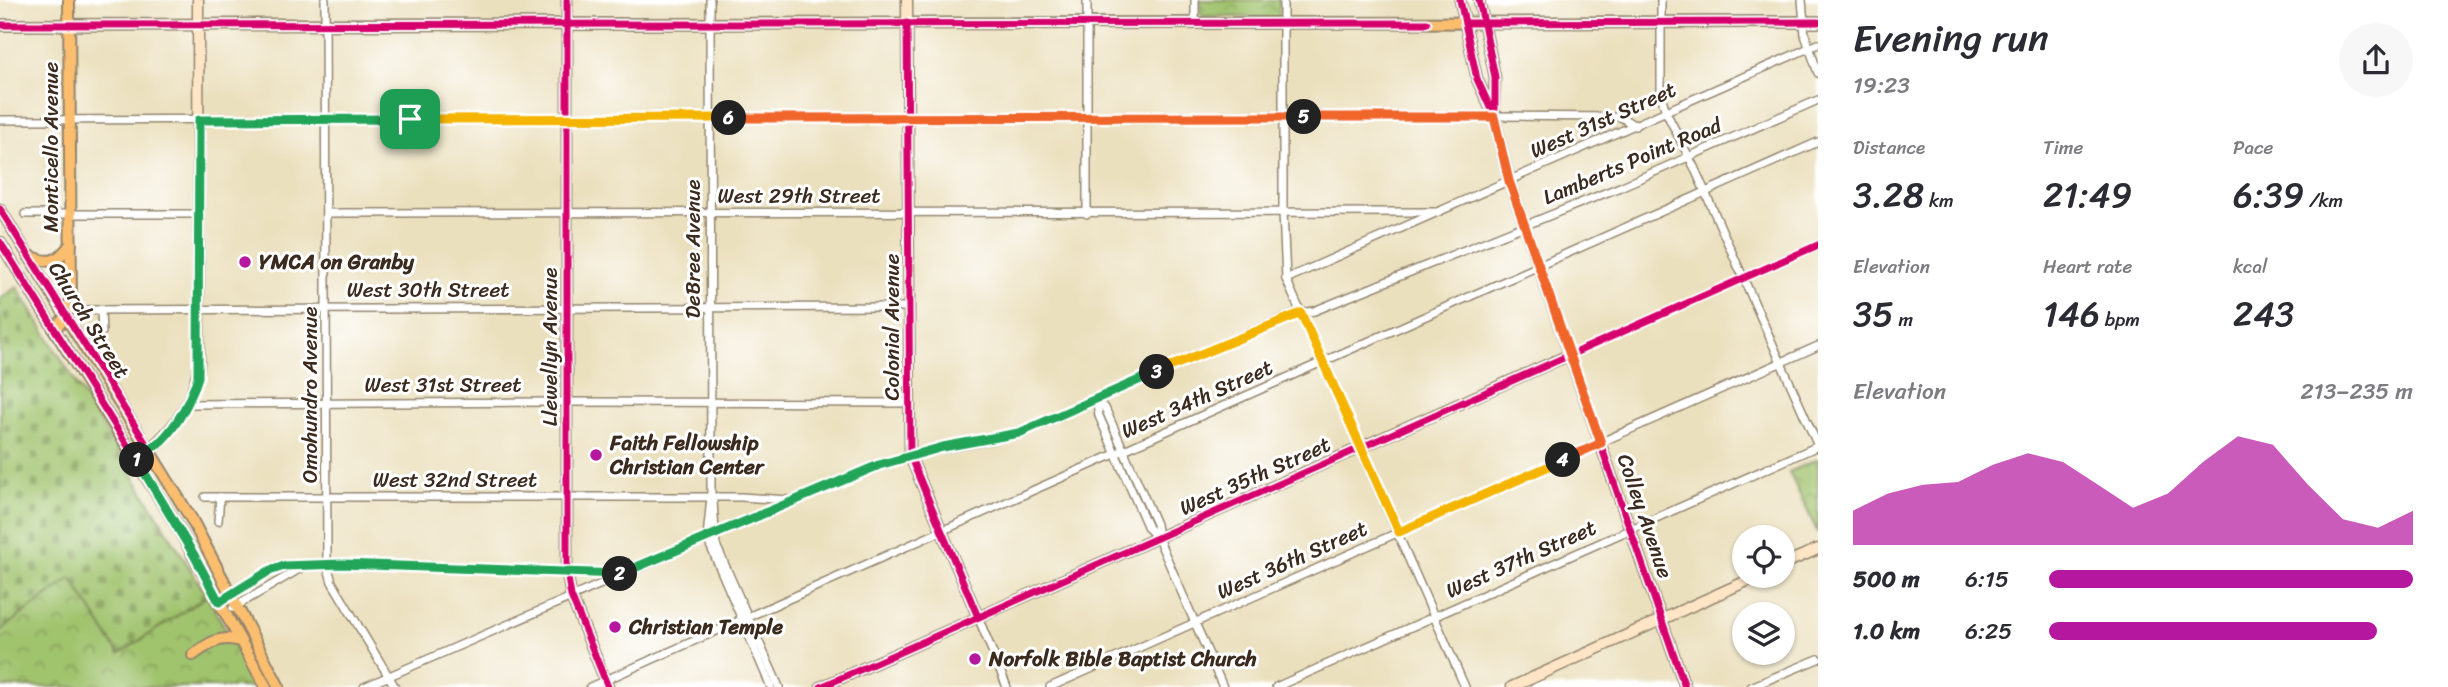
<!DOCTYPE html>
<html lang="en">
<head>
<meta charset="utf-8">
<style>
	body { margin:0; font-family:Sriracha,sans-serif; background:#f7f7f7; color:#2b2b33; height:100vh; display:flex; flex-direction:column; font-size:26px; white-space:nowrap }
	* { box-sizing:border-box; margin:0 }
	p { font-size:23px; color:#7c7c81 }
	.icon { flex:none; width:38px; height:38px; fill:none; stroke:currentColor; stroke-width:2; stroke-linecap:round; stroke-linejoin:round }
	.map { position:relative; flex:1; overflow:hidden }
	.drawer { display:flex; flex-direction:column; background:#fff; width:630px }
	.drawer>* { flex:none }
	.controls { position:absolute; left:1732px; top:525px; display:grid; gap:14px }
	.controls a { display:grid; place-items:center; width:63px; height:63px; border-radius:50%; background:#fff; box-shadow:0 2px 5px #0004; font-size:35px }
	.pin { position:absolute; display:grid; place-items:center; width:60px; height:60px; color:#fff; margin:-30px; border-radius:14px; box-shadow:0 4px 10px #0006 }
	.km { position:absolute; width:35px; height:35px; margin:-18px; border-radius:50%; background:#222; color:#fff; font-size:19px; line-height:35px; text-align:center }
	.round { display:grid; place-items:center; flex:none; width:74px; height:74px; border-radius:37px; background:#f7f7f7 }
	.head { display:flex; align-items:center; justify-content:space-between; height:119px; padding:0 35px }
	h1 { font-size:38px; font-weight:600; line-height:52px }
	.stats { display:grid; grid-template-columns:repeat(3,1fr); gap:10px; height:119px; padding:7px 35px }
	.stats div { display:grid; align-content:center }
	.stats b { font-size:35px; font-weight:600 }
	.stats small { font-size:19px; font-weight:400 }
	.stats p { font-size:19px }
	.chart { height:196px; padding:14px 35px }
	.chart p { display:flex; justify-content:space-between }
	.chart svg { width:100%; height:126px; margin-top:7px; fill:#b5179e; opacity:.7 }
	ul { padding:0 35px; list-style:none; font-size:23px }
	li { display:grid; grid-template-columns:112px 84px 1fr; align-items:center; height:52px }
	li i { height:18px; border-radius:9px; background:#b5179e }
	main { display:flex; flex:1; min-height:0 }
	.map>svg:first-child { display:block }
	.cemetery { fill:url(#cemetery-stones); stroke:#6e7646; stroke-width:2 }
	.park { fill:url(#park-crowns); stroke:#6e7646; stroke-width:2 }
	.lines { fill:none; stroke-linecap:round; stroke-linejoin:round }
	.street-casing { stroke:#93856e; stroke-width:10 }
	.secondary-casing { stroke:#93856e; stroke-width:13 }
	.primary-casing { stroke:#93856e; stroke-width:14 }
	.street { stroke:#fff; stroke-width:7 }
	.secondary { stroke:#fde5c5; stroke-width:10 }
	.primary { stroke:#fbbd6e; stroke-width:10 }
	.cycleway-casing { stroke:#fff; stroke-width:11 }
	.cycleway { stroke:#d6006c; stroke-width:7 }
	.split-1-casing { stroke:#fff; stroke-width:14 }
	.split-2-casing { stroke:#fff; stroke-width:14 }
	.split-3-casing { stroke:#fff; stroke-width:14 }
	.split-4-casing { stroke:#fff; stroke-width:14 }
	.split-5-casing { stroke:#fff; stroke-width:14 }
	.split-6-casing { stroke:#fff; stroke-width:14 }
	.split-7-casing { stroke:#fff; stroke-width:14 }
	.split-1 { stroke:#22a559; stroke-width:9 }
	.split-2 { stroke:#22a559; stroke-width:9 }
	.split-3 { stroke:#22a559; stroke-width:9 }
	.split-4 { stroke:#f5b400; stroke-width:9 }
	.split-5 { stroke:#f0652b; stroke-width:9 }
	.split-6 { stroke:#f0652b; stroke-width:9 }
	.split-7 { stroke:#f5b400; stroke-width:9 }
	.poi-dot { fill:#b5179e; stroke:#fff; stroke-width:2.5 }
	.labels { text-anchor:middle; stroke-width:6; stroke-linejoin:round; paint-order:stroke }
	.street-label { font-size:21px; fill:#3b2a1e; stroke:#fff }
	.poi-label { font-size:21px; font-weight:bold; fill:#3b2a1e; stroke:#fff; text-anchor:start }
</style>
</head>
<body>
<main>
<div class="map">
<svg width="1818" height="687" viewBox="0 0 1818 687">
	<defs>
		<pattern id="cemetery-stones" width="16" height="16" patternUnits="userSpaceOnUse" patternTransform="scale(1.75)"><rect width="16" height="16" fill="#a0c36d"/><path d="M2 7V4a2 2 0 0 1 4 0v3zM10 15v-3a2 2 0 0 1 4 0v3z" fill="#849f59"/></pattern>
		<pattern id="park-crowns" width="20" height="18" patternUnits="userSpaceOnUse" patternTransform="scale(1.75)"><rect width="20" height="18" fill="#a0c36d"/><path d="M2 6a3 3 0 1 1 6 0M12 15a3 3 0 1 1 6 0" fill="none" stroke="#849f59"/></pattern>
	</defs>
	<rect width="100%" height="100%" fill="#fff"/>
	<filter id="ink" filterUnits="userSpaceOnUse"><feTurbulence type="fractalNoise" baseFrequency=".0143" numOctaves="2"/><feDisplacementMap in="SourceGraphic" scale="14" xChannelSelector="R" yChannelSelector="G"/><feConvolveMatrix kernelMatrix="1 2 1 2 8 2 1 2 1" color-interpolation-filters="sRGB"/></filter>
	<filter id="wash" filterUnits="userSpaceOnUse"><feTurbulence type="fractalNoise" baseFrequency=".00686" numOctaves="4" result="noise"/><feDisplacementMap in="SourceGraphic" scale="28" xChannelSelector="R" yChannelSelector="G"/><feGaussianBlur stdDeviation="1.57" result="paint"/><feColorMatrix in="noise" values="0 0 0 0 0 0 0 0 0 0 0 0 0 0 0 0 0 1.4 0 .05"/><feComposite in="paint" operator="in"/></filter>
	<g filter="url(#wash)">
		<rect width="100%" height="100%" fill="#ebe0be"/>
		<polygon class="cemetery" points="17,287 207,596 119,654 71,578 0,631 0,299"/>
		<g class="park">
			<polygon points="1200,0 1279,0 1279,16 1277,18 1203,16 1200,13"/>
			<polygon points="1818,459 1818,533 1789,472"/>
			<polygon points="71,578 119,654 207,596 258,687 0,687 0,631"/>
		</g>
	</g>
	<g filter="url(#ink)">
		<g class="lines">
			<g class="street-casing">
				<g id="street">
					<polyline points="325,0 327,564 332,582 395,687"/>
					<polyline points="710,0 711,497 707,538 771,687"/>
					<polyline points="1195,0 1195,23"/>
					<polyline points="1283,0 1283,212 1286,279 1465,687"/>
					<polyline points="1661,0 1661,95 1666,112 1694,167 1818,446"/>
					<polyline points="1802,0 1805,35 1818,73"/>
					<polyline points="0,120 1494,116 1621,117 1635,126"/>
					<polyline points="327,213 1438,212"/>
					<polyline points="25,214 199,214"/>
					<polyline points="1087,214 1087,0"/>
					<polyline points="1286,279 1818,44"/>
					<polyline points="101,309 102,332"/>
					<polyline points="87,310 909,307"/>
					<polyline points="1569,355 1818,245"/>
					<polyline points="1096,399 1105,408 1156,524 1158,538 1223,687"/>
					<polyline points="1096,399 1099,416 1148,528 1157,537"/>
					<polyline points="188,404 561,402 909,403"/>
					<polyline points="205,497 741,497 789,500"/>
					<polyline points="713,502 716,545 779,687"/>
					<polyline points="218,521 220,497"/>
					<polyline points="219,602 269,571 284,566 342,564 620,574"/>
					<polyline points="233,608 301,568"/>
					<polyline points="978,617 1007,687"/>
					<polyline points="364,687 836,482 879,465 919,453 997,439 1040,425 1206,351 1294,314 1314,311 1620,187 1818,100"/>
					<polyline points="590,687 1818,142"/>
					<polyline points="1050,687 1818,346"/>
					<polyline points="1276,687 1818,446"/>
					<polyline points="1751,687 1818,659"/>
				</g>
			</g>
			<g class="secondary-casing">
				<g id="secondary">
					<polyline points="567,0 567,572 571,596 608,687"/>
					<polyline points="907,0 910,456 978,617"/>
					<polyline points="1460,0 1477,79 1494,116 1509,181 1685,687"/>
					<polyline points="1479,0 1495,77 1494,112"/>
					<polyline points="0,209 66,317"/>
					<polyline points="0,242 54,329"/>
					<path d="M136,459C171,435 194,405 199,363L198,0"/>
					<polyline points="1783,564 1818,549"/>
					<polyline points="821,687 1569,355"/>
					<polyline points="1512,687 1758,576"/>
				</g>
			</g>
			<g class="primary-casing">
				<g id="primary">
					<polyline points="69,0 71,300 66,317 54,329 179,529 266,687"/>
					<polyline points="0,25 1818,22"/>
					<path d="M28,255C50,265 56,263 71,244"/>
					<polyline points="66,317 192,520 279,687"/>
					<path d="M193,655C209,643 220,635 240,641"/>
				</g>
			</g>
			<use href="#street" class="street"/>
			<use href="#secondary" class="secondary"/>
			<use href="#primary" class="primary"/>
			<g class="cycleway-casing">
				<g id="cycleway">
					<polyline points="567,0 567,572 571,596 608,687"/>
					<polyline points="1460,0 1477,79 1494,116 1509,181 1685,687"/>
					<polyline points="1479,0 1495,77 1495,109"/>
					<polyline points="907,23 910,456 978,617"/>
					<polyline points="1465,23 1818,22"/>
					<polyline points="0,25 1427,23"/>
					<polyline points="0,209 150,450"/>
					<polyline points="0,242 136,459"/>
					<polyline points="821,687 1818,245"/>
				</g>
			</g>
			<use href="#cycleway" class="cycleway"/>
		</g>
	</g>
	<g class="lines" filter="url(#ink)">
		<g class="split-1-casing">
			<path id="split-1" d="M137,460C142,453 154,447 162,440C180,422 190,401 198,377L199,120L410,119"/>
		</g>
		<g class="split-2-casing">
			<polyline id="split-2" points="137,460 194,555 219,602 269,571 284,566 342,564 620,574"/>
		</g>
		<g class="split-3-casing">
			<polyline id="split-3" points="620,574 879,465 943,447 1019,433 1157,372"/>
		</g>
		<g class="split-4-casing">
			<polyline id="split-4" points="1157,372 1301,313 1399,532 1563,460"/>
		</g>
		<g class="split-5-casing">
			<polyline id="split-5" points="1304,117 1494,117 1509,181 1601,443 1563,460"/>
		</g>
		<g class="split-6-casing">
			<polyline id="split-6" points="729,118 1304,117"/>
		</g>
		<g class="split-7-casing">
			<polyline id="split-7" points="410,119 729,118"/>
		</g>
		<use href="#split-1" class="split-1"/>
		<use href="#split-2" class="split-2"/>
		<use href="#split-3" class="split-3"/>
		<use href="#split-4" class="split-4"/>
		<use href="#split-5" class="split-5"/>
		<use href="#split-6" class="split-6"/>
		<use href="#split-7" class="split-7"/>
	</g>
	<g class="poi-dot">
		<circle cx="245" cy="262" r="7"/>
		<circle cx="596" cy="455" r="7"/>
		<circle cx="615" cy="627" r="7"/>
		<circle cx="975" cy="659" r="7"/>
	</g>
	<g class="labels">
		<g class="street-label">
			<text transform="translate(1603 120) rotate(-24)" y="7">West 31st Street</text>
			<text transform="translate(51 147) rotate(-90)" y="7">Monticello Avenue</text>
			<text transform="translate(1632 161) rotate(-23)" y="7">Lamberts Point Road</text>
			<text x="799" y="203">West 29th Street</text>
			<text transform="translate(693 249) rotate(-90)" y="7">DeBree Avenue</text>
			<text x="428" y="297">West 30th Street</text>
			<text transform="translate(89 320) rotate(58)" y="7">Church Street</text>
			<text transform="translate(892 327) rotate(-90)" y="7">Colonial Avenue</text>
			<text transform="translate(550 347) rotate(-90)" y="7">Llewellyn Avenue</text>
			<text x="443" y="392">West 31st Street</text>
			<text transform="translate(310 395) rotate(-90)" y="7">Omohundro Avenue</text>
			<text transform="translate(1197 399) rotate(-24)" y="7">West 34th Street</text>
			<text transform="translate(1255 476) rotate(-24)" y="7">West 35th Street</text>
			<text x="455" y="487">West 32nd Street</text>
			<text transform="translate(1645 516) rotate(71)" y="7">Colley Avenue</text>
			<text transform="translate(1521 559) rotate(-24)" y="7">West 37th Street</text>
			<text transform="translate(1292 560) rotate(-24)" y="7">West 36th Street</text>
		</g>
		<g class="poi-label">
			<text x="259" y="269">YMCA on Granby</text>
			<text x="610" y="450">Faith Fellowship<tspan x="610" dy="24">Christian Center</tspan></text>
			<text x="629" y="634">Christian Temple</text>
			<text x="989" y="666">Norfolk Bible Baptist Church</text>
		</g>
	</g>
</svg>
<div class="controls">
<a><svg class="icon" aria-label="locate" viewBox="0 0 24 24"><circle cx="12" cy="12" r="6"/><path d="M12 2v4M12 18v4M2 12h4M18 12h4"/></svg></a>
<a><svg class="icon" aria-label="layers" viewBox="0 0 24 24"><path d="M12 4l9 5-9 5-9-5zM3 14l9 5 9-5"/></svg></a>
</div>
<div class="pin" style="left:410px;top:119px;background:#1e9e55"><svg class="icon" aria-label="arrive" viewBox="0 0 24 24"><path d="M6 21V4h12l-3 4 3 4H6"/></svg></div>
<b class="km" style="left:137px;top:460px">1</b>
<b class="km" style="left:620px;top:574px">2</b>
<b class="km" style="left:1157px;top:372px">3</b>
<b class="km" style="left:1563px;top:460px">4</b>
<b class="km" style="left:1304px;top:117px">5</b>
<b class="km" style="left:729px;top:118px">6</b>
</div>
<section class="drawer">
<div class="head"><div><h1>Evening run</h1><p>19:23</p></div><a class="round"><svg class="icon" aria-label="share" viewBox="0 0 24 24"><path d="M12 15V3M7 8l5-5 5 5M5 13v7h14v-7"/></svg></a></div>
<div class="stats">
<div><p>Distance</p><b>3.28<small> km</small></b></div>
<div><p>Time</p><b>21:49</b></div>
<div><p>Pace</p><b>6:39<small> /km</small></b></div>
</div>
<div class="stats">
<div><p>Elevation</p><b>35<small> m</small></b></div>
<div><p>Heart rate</p><b>146<small> bpm</small></b></div>
<div><p>kcal</p><b>243</b></div>
</div>
<div class="chart"><p><span>Elevation</span>213–235 m</p>
<svg viewBox="0 0 160 44" preserveAspectRatio="none"><path d="M0 44V32L10 26L20 23L30 22L40 16L50 12L60 15L70 23L80 31L90 26L100 15L110 6L120 9L130 23L140 35L150 38L160 32V44z"/></svg>
</div>
<ul>
<li><b>500 m</b>6:15<i style="width:100%"></i></li>
<li><b>1.0 km</b>6:25<i style="width:90%"></i></li>
</ul>
</section>
</main>
</body>
</html>
